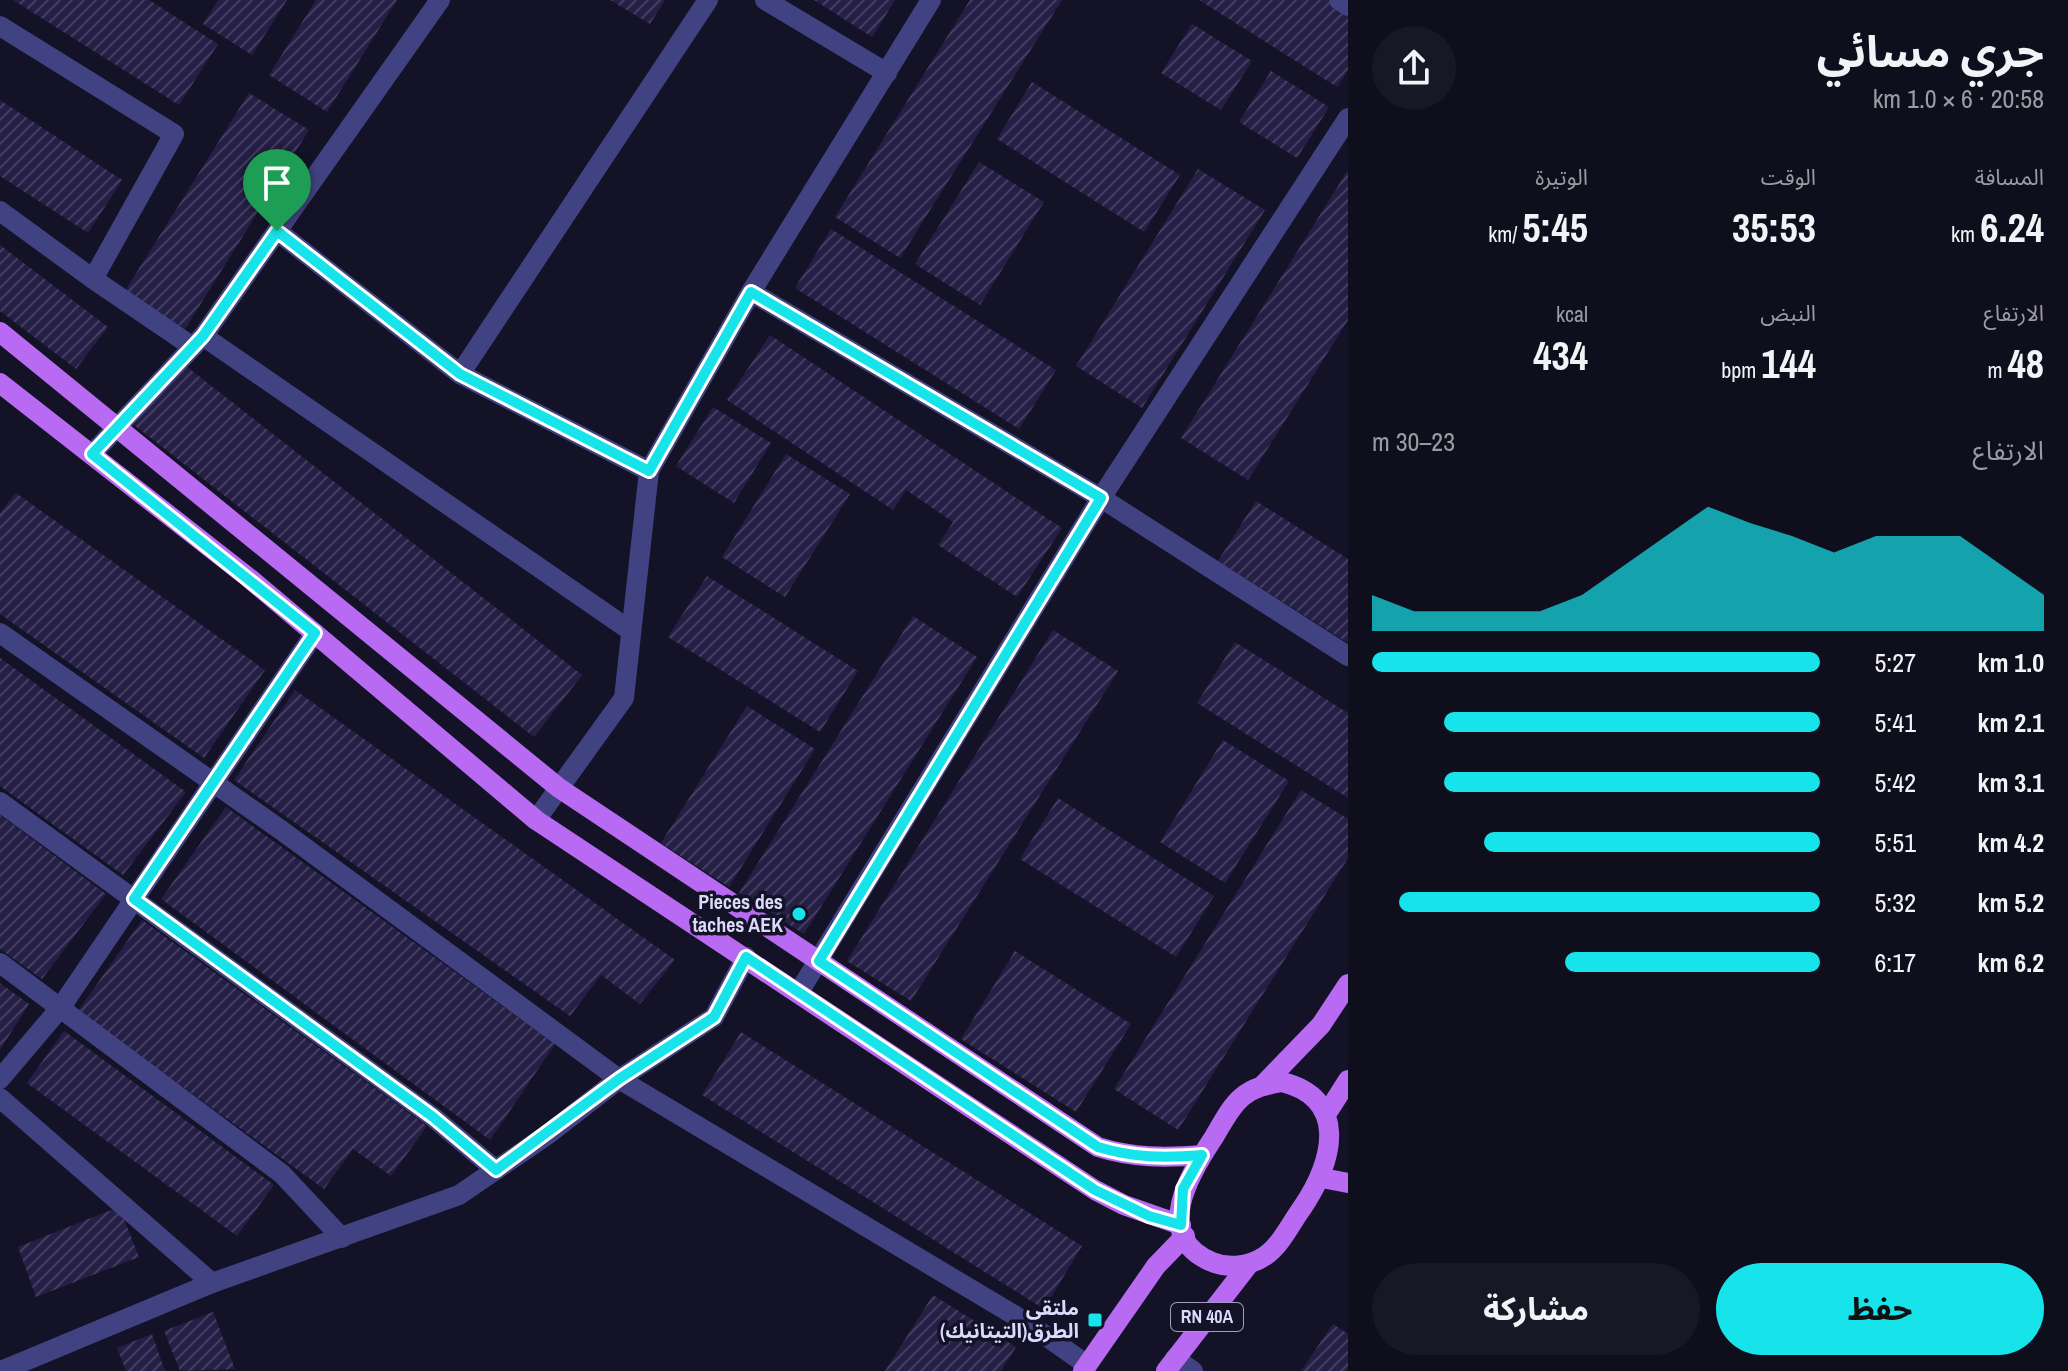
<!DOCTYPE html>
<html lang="ar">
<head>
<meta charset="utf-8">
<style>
	body { margin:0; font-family:"Archivo Narrow","Noto Sans Arabic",sans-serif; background:#181725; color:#f1f3f6; direction:rtl; height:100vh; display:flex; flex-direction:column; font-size:30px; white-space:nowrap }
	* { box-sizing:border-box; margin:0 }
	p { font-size:26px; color:#9b9ca3 }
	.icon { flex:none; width:44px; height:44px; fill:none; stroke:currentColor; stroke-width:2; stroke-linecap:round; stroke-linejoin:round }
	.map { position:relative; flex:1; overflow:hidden; direction:ltr }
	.drawer { display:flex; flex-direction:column; background:#0f0e1c; width:720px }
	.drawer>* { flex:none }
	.pin { position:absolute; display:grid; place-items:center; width:68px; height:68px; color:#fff; margin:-82px -34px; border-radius:50% 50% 50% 0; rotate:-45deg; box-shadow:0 0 8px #0007 }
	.pin .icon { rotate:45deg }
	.round { display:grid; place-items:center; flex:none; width:84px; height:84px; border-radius:42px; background:#181725 }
	.overview { display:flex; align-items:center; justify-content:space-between; height:136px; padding:0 24px }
	h1 { font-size:44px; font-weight:700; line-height:60px }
	.figures { display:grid; grid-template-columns:repeat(3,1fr); gap:12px; height:136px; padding:8px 24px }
	.figures div { display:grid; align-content:center }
	.figures b { font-size:40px; font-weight:700 }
	.figures small { font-size:22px; font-weight:400 }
	.figures p { font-size:22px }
	.chart { height:224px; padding:16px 24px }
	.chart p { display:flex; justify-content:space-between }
	.chart svg { width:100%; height:144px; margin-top:8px; fill:#17e3eb; opacity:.7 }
	.button { display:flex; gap:16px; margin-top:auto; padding:16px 24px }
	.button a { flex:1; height:92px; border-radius:48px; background:#17e3eb; color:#111; font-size:32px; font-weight:700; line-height:92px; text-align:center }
	.button a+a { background:#181725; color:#f1f3f6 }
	ul { padding:0 24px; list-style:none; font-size:26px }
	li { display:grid; grid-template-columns:128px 96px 1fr; align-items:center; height:60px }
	li i { height:20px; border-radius:10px; background:#17e3eb }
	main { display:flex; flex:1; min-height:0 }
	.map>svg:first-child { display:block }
	.building { fill:url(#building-hatch) }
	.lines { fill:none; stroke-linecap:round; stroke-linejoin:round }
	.minor { stroke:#414281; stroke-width:20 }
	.major { stroke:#b86bf2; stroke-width:20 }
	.route-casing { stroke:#fff; stroke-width:16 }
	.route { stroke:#17e3eb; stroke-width:10 }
	.poi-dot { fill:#17e3eb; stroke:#141226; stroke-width:3 }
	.labels { text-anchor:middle; stroke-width:7; stroke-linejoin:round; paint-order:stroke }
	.shield { fill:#141226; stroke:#a09ebc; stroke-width:2 }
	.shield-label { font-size:18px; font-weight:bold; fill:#dcdafc }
	.poi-label { font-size:20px; font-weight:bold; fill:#dcdafc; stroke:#141226; text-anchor:end }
</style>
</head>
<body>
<main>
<section class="drawer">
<div class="overview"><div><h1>جري مسائي</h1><p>20:58 · 6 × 1.0 km</p></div><a class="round"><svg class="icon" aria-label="share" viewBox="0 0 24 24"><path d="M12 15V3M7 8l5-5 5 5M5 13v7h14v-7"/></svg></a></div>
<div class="figures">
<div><p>المسافة</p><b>6.24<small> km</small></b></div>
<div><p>الوقت</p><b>35:53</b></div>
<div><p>الوتيرة</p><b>5:45<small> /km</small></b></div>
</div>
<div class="figures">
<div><p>الارتفاع</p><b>48<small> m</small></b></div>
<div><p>النبض</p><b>144<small> bpm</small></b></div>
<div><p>kcal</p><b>434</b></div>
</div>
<div class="chart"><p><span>الارتفاع</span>23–30 m</p>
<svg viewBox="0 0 160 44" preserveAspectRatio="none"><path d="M0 44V33L10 38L20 38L30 38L40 38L50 33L60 24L70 15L80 6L90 11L100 15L110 20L120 15L130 15L140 15L150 24L160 33V44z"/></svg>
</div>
<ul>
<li><b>1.0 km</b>5:27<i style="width:100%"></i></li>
<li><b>2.1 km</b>5:41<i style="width:84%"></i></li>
<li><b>3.1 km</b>5:42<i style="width:84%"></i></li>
<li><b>4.2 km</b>5:51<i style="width:75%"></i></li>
<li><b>5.2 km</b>5:32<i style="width:94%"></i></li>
<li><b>6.2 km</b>6:17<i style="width:57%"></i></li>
</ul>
<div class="button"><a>حفظ</a><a>مشاركة</a></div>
</section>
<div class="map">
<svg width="1348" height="1371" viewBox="0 0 1348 1371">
	<defs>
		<pattern id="building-hatch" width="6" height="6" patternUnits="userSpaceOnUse" patternTransform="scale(2)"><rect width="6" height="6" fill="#251f46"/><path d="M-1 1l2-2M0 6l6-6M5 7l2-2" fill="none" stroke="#443f62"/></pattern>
	</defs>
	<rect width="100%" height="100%" fill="#141226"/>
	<g class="building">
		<polygon points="13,0 149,0 218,44 179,105"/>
		<polygon points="218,0 287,0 252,55 203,24"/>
		<polygon points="316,0 397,0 327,112 269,75"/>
		<polygon points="610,0 665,0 650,24"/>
		<polygon points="814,0 895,0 872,37"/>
		<polygon points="970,0 1062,0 900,258 835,217"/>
		<polygon points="1199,0 1328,0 1348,13 1348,70 1337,87"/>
		<polygon points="1192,24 1252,61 1221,110 1161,73"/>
		<polygon points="1271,71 1329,107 1297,158 1239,122"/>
		<polygon points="1032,82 1180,175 1144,232 997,139"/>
		<polygon points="249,93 309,130 185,329 125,291"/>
		<polygon points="0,100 122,180 88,233 0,176"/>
		<polygon points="979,162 1044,202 980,305 915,264"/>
		<polygon points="1198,169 1265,210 1142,408 1076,366"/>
		<polygon points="1348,170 1348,320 1248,480 1181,438"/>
		<polygon points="831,229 1056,370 1019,429 795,288"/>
		<polygon points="0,245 108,327 76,369 0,311"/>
		<polygon points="770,335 1062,528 1017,597 938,545 953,522 906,490 893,510 727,400"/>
		<polygon points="182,363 582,675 534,737 134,425"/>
		<polygon points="713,407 771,443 734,503 676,466"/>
		<polygon points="786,454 850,494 785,597 722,557"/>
		<polygon points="16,493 265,670 204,758 0,614 0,513"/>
		<polygon points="1256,501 1348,559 1348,643 1218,561"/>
		<polygon points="707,576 858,671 820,732 668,637"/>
		<polygon points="913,616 977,657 804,934 739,893"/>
		<polygon points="1053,630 1118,671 911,1001 847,961"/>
		<polygon points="1235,642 1348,713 1348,798 1197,703"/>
		<polygon points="0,658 186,792 123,875 0,786"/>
		<polygon points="295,690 675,960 640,1004 601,975 570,1016 234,780"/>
		<polygon points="747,706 815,749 729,887 661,843"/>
		<polygon points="1223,740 1289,781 1225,883 1160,842"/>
		<polygon points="1301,790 1348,819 1348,858 1178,1130 1114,1089"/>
		<polygon points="1058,798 1214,896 1176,957 1020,859"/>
		<polygon points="226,807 555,1044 490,1140 161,899"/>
		<polygon points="0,815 106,894 42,979 0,949"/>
		<polygon points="142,920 427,1126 391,1176 353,1149 324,1189 78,1011"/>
		<polygon points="1015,951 1131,1024 1076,1112 961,1039"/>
		<polygon points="0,983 29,1004 0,1050"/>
		<polygon points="64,1031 274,1185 237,1236 27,1083"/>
		<polygon points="741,1032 1082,1246 1044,1309 702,1095"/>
		<polygon points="119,1207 139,1257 36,1297 18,1247"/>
		<polygon points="933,1295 1016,1347 1001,1371 885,1371"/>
		<polygon points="213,1312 235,1369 180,1371 164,1331"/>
		<polygon points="1333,1324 1348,1334 1348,1371 1301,1371"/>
		<polygon points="152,1334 165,1371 126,1371 117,1348"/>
	</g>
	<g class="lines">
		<g class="minor">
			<polyline points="765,0 887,73"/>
			<polyline points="1339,0 1348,6"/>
			<polyline points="0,26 174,134 93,279 0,211"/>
			<polyline points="277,231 440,0"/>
			<polyline points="93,279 193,347"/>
			<polyline points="751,292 1101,498 1348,656"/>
			<polyline points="203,336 277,231 460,374"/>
			<polyline points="92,454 203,336 631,631"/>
			<polyline points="649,471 460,374 708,0"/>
			<polyline points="0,633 281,830 619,1079 1029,1324 1087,1365"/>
			<polyline points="0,802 433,1117 496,1170"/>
			<polyline points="536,820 624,698 649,471 751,292 931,0"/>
			<polyline points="0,963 282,1174 342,1238"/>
			<polyline points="799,992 1101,498 1348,118"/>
			<polyline points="0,1079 61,1007 315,633"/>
			<polyline points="0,1098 212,1283"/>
			<polyline points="1175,1358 1193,1371"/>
			<polyline points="1,1371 212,1283 459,1195 547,1135 619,1079 714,1017 746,957"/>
		</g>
		<g class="major">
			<path d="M0,332L559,788L1098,1147C1133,1158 1165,1158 1202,1155"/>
			<polyline points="0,383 249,578 536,820 1095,1190 1124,1205 1181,1225"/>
			<path d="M1282,1082C1348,1098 1335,1160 1302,1208C1291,1223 1281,1245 1265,1256C1250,1266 1229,1269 1212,1262C1151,1236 1190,1173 1214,1137C1222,1124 1230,1107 1242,1097C1254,1087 1266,1085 1282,1082Z"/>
			<polyline points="1263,1085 1321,1025 1348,984"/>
			<polyline points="1329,1110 1348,1080"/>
			<polyline points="1322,1178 1348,1183"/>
			<polyline points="1083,1371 1156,1266 1185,1236"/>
			<polyline points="1166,1371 1249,1264"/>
		</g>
	</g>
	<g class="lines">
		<g class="route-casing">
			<path id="route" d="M277,231L460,374L649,471L751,292L1101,498L819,961L1098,1147C1134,1158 1165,1158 1202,1155L1183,1189L1181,1225L1149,1216L1095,1190L746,957L714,1017L619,1079L496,1170L433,1117L134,899L315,633L92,454L203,336Z"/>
		</g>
		<use href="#route" class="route"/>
	</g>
	<g class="poi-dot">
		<circle cx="799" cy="914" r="8"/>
		<rect x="1087" y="1312" width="16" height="16" rx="4"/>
	</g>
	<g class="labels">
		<rect class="shield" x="1171" y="1303" width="72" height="28" rx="6"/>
		<g class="shield-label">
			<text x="1207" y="1323">RN 40A</text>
		</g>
		<g class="poi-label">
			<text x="783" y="909">Pieces des<tspan x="783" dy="23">taches AEK</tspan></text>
			<text x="1079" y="1315">ملتقى<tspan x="1079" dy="23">الطرق(التيتانيك)</tspan></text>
		</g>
	</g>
</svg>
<div class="pin" style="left:277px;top:231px;background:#1e9e55"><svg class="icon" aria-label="arrive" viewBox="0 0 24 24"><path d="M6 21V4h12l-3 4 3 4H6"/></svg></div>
</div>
</main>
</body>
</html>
